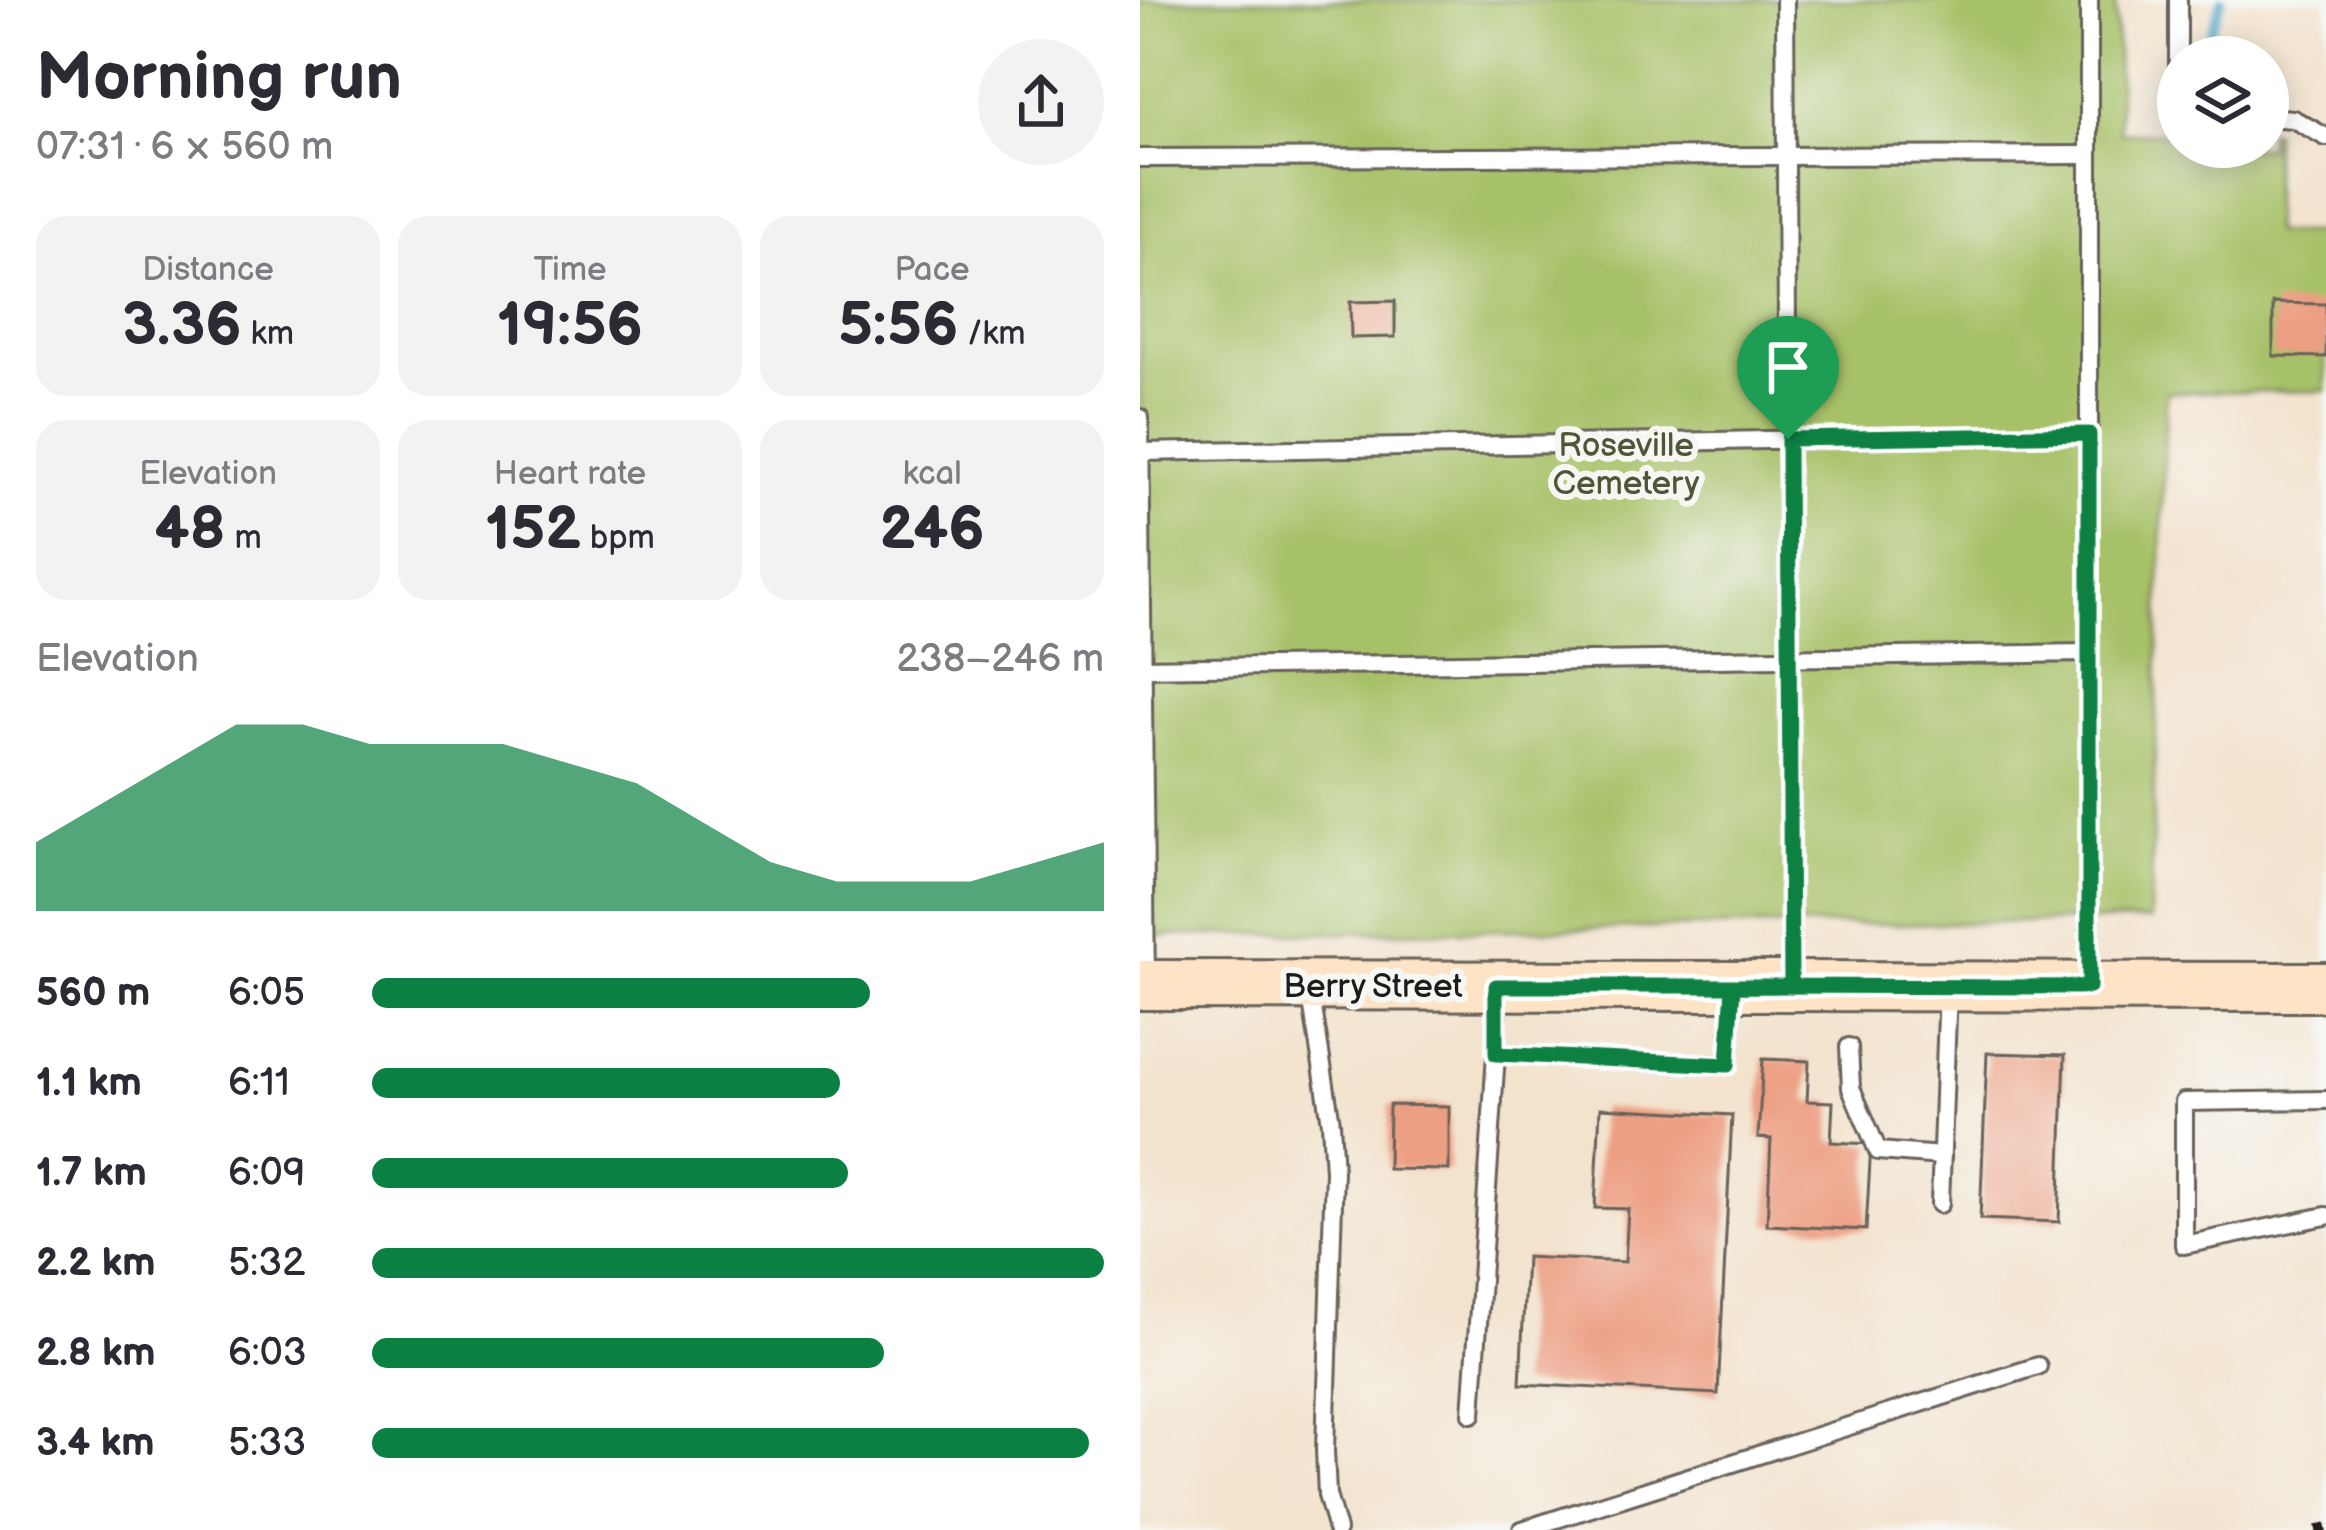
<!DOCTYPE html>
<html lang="en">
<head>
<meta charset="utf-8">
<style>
	body { margin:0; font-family:"Balsamiq Sans",sans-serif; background:#f2f2f3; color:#2b2b33; height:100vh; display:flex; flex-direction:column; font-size:45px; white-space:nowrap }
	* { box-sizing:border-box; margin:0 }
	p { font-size:39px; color:#7c7c81 }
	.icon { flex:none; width:66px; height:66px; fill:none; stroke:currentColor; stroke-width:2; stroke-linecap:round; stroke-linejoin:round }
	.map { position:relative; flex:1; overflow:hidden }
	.panel { display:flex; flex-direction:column; background:#fff; width:1140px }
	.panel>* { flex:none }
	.buttons { position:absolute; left:1017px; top:36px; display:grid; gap:24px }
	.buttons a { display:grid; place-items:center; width:132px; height:132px; border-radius:50%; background:#fff; box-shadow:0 6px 30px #0003; font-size:60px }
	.pin { position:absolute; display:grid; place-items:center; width:102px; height:102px; color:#fff; margin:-123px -51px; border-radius:50% 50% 50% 0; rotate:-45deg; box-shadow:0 0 12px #0007 }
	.pin .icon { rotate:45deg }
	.round { display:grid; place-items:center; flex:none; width:126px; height:126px; border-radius:63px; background:#f2f2f3 }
	.summary { display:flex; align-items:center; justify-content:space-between; height:204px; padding:0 36px }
	h1 { font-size:66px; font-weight:800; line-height:90px }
	.figures { display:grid; grid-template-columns:repeat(3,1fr); gap:18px; height:204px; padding:12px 36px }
	.figures div { display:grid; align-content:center; border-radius:30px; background:#f2f2f3; text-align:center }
	.figures b { font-size:60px; font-weight:800 }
	.figures small { font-size:33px; font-weight:400 }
	.figures p { font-size:33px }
	.chart { height:336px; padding:24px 36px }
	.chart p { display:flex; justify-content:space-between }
	.chart svg { width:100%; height:216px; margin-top:12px; fill:#0b8043; opacity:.7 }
	ul { padding:0 36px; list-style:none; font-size:39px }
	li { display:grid; grid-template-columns:192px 144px 1fr; align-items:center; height:90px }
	li i { height:30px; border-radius:15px; background:#0b8043 }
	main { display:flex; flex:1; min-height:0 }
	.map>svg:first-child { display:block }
	.green { fill:#a7c167; stroke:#626e42; stroke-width:3 }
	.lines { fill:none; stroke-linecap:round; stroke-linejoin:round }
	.stream { stroke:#4ea6cb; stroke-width:9 }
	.building { fill:#ed9f83 }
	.lane-casing { stroke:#67625a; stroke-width:22 }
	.secondary-casing { stroke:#67625a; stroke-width:54 }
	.lane { stroke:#fff; stroke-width:16 }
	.secondary { stroke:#fee4c6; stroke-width:48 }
	.rail { stroke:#1c1c1c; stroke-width:9; stroke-dasharray:18 9; stroke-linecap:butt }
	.route-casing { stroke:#fff; stroke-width:24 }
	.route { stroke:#0b8043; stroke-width:15 }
	.labels { text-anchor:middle; stroke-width:12; stroke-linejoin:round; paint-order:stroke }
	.park-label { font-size:33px; fill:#4d5636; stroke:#f6f6f2 }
	.street-label { font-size:33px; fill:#1c1c1c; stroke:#f6f6f2 }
</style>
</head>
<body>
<main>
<section class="panel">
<div class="summary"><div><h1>Morning run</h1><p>07:31 · 6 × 560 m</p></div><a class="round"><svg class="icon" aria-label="share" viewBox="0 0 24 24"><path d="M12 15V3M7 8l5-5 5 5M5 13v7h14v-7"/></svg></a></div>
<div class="figures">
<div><p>Distance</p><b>3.36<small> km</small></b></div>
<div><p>Time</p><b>19:56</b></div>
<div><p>Pace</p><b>5:56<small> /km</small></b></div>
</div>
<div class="figures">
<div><p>Elevation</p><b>48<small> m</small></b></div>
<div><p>Heart rate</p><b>152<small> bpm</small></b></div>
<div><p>kcal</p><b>246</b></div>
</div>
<div class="chart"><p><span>Elevation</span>238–246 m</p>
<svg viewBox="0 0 160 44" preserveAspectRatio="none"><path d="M0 44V30L10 22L20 14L30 6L40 6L50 10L60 10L70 10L80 14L90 18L100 26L110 34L120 38L130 38L140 38L150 34L160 30V44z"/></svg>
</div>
<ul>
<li><b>560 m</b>6:05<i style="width:68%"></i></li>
<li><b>1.1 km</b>6:11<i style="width:64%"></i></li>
<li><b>1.7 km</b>6:09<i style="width:65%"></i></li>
<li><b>2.2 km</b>5:32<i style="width:100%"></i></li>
<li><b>2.8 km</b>6:03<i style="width:70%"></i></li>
<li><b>3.4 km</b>5:33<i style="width:98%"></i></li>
</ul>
</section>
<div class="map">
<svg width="1186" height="1530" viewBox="0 0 1186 1530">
	<rect width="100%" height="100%" fill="#f6f6f2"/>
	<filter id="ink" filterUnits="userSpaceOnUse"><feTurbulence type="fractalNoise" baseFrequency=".00833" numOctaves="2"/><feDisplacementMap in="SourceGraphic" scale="24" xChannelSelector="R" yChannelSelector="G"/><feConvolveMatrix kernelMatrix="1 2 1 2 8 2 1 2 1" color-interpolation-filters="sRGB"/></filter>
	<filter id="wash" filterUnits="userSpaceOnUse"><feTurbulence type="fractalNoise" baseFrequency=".004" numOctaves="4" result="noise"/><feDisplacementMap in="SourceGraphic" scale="48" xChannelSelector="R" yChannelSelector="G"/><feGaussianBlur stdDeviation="2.7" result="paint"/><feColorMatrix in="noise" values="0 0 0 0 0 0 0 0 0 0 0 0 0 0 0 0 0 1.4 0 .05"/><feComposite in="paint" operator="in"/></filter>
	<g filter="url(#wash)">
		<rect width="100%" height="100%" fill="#f3e3cd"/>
		<polygon class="green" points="0,0 975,0 980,133 1038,133 1038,147 1128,147 1128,132 1133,132 1133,233 1186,233 1186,391 1026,392 1010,920 0,936"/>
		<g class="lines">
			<polyline class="stream" points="1061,57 1082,0"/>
		</g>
		<g id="blocks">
			<g class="building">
				<polygon points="255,301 255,337 211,338 210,302"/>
				<polygon points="1133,303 1186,304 1186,357 1133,356"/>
				<polygon points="847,1053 925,1055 919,1222 840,1219"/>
				<polygon points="623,1059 669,1061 667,1101 693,1102 691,1142 731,1144 726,1230 627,1225 631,1139 618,1138"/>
				<polygon points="249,1105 309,1106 309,1170 248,1169"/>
				<polygon points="460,1108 592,1115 578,1394 380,1384 386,1257 485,1262 488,1209 455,1208"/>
			</g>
		</g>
	</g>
	<g filter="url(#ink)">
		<use href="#blocks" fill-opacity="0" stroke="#67625a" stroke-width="3"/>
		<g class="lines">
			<g class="lane-casing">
				<g id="lane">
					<polyline points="645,0 651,983"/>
					<polyline points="1038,0 1038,104"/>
					<polyline points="1128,117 1153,119 1186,137"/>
					<polyline points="0,158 949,155"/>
					<polyline points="0,418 6,984"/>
					<polyline points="0,452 949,434"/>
					<polyline points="0,668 949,653"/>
					<polyline points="949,980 949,0"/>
					<polyline points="356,988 356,1054 588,1065 593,993"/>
					<polyline points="170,989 191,1123 194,1171 185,1450 187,1495 197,1530"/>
					<polyline points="709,1047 711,1088 738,1151 802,1156"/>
					<polyline points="1186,1100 1044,1102 1044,1245 1186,1216"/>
					<polyline points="800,1204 808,987"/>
					<polyline points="332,1414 356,1054"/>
					<polyline points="382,1530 898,1366"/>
				</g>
			</g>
			<g class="secondary-casing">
				<polyline id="secondary" points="0,985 1186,987"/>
			</g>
			<use href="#lane" class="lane"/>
			<use href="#secondary" class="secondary"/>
			<polyline class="rail" points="1176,1530 1186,1528"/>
		</g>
	</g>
	<g class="lines" filter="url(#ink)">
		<g class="route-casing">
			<polyline id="route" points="648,439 651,986 356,986 356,1054 588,1065 593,986 949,987 949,434 648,439"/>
		</g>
		<use href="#route" class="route"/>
	</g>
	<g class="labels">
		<g class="park-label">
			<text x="486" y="456">Roseville<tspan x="486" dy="38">Cemetery</tspan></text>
		</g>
		<g class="street-label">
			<text x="233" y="997">Berry Street</text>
		</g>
	</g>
</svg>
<div class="buttons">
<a><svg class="icon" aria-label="layers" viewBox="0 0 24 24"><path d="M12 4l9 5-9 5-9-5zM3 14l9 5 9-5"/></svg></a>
</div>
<div class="pin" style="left:648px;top:439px;background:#1e9e55"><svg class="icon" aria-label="arrive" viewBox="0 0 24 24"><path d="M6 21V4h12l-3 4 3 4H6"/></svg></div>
</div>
</main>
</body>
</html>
